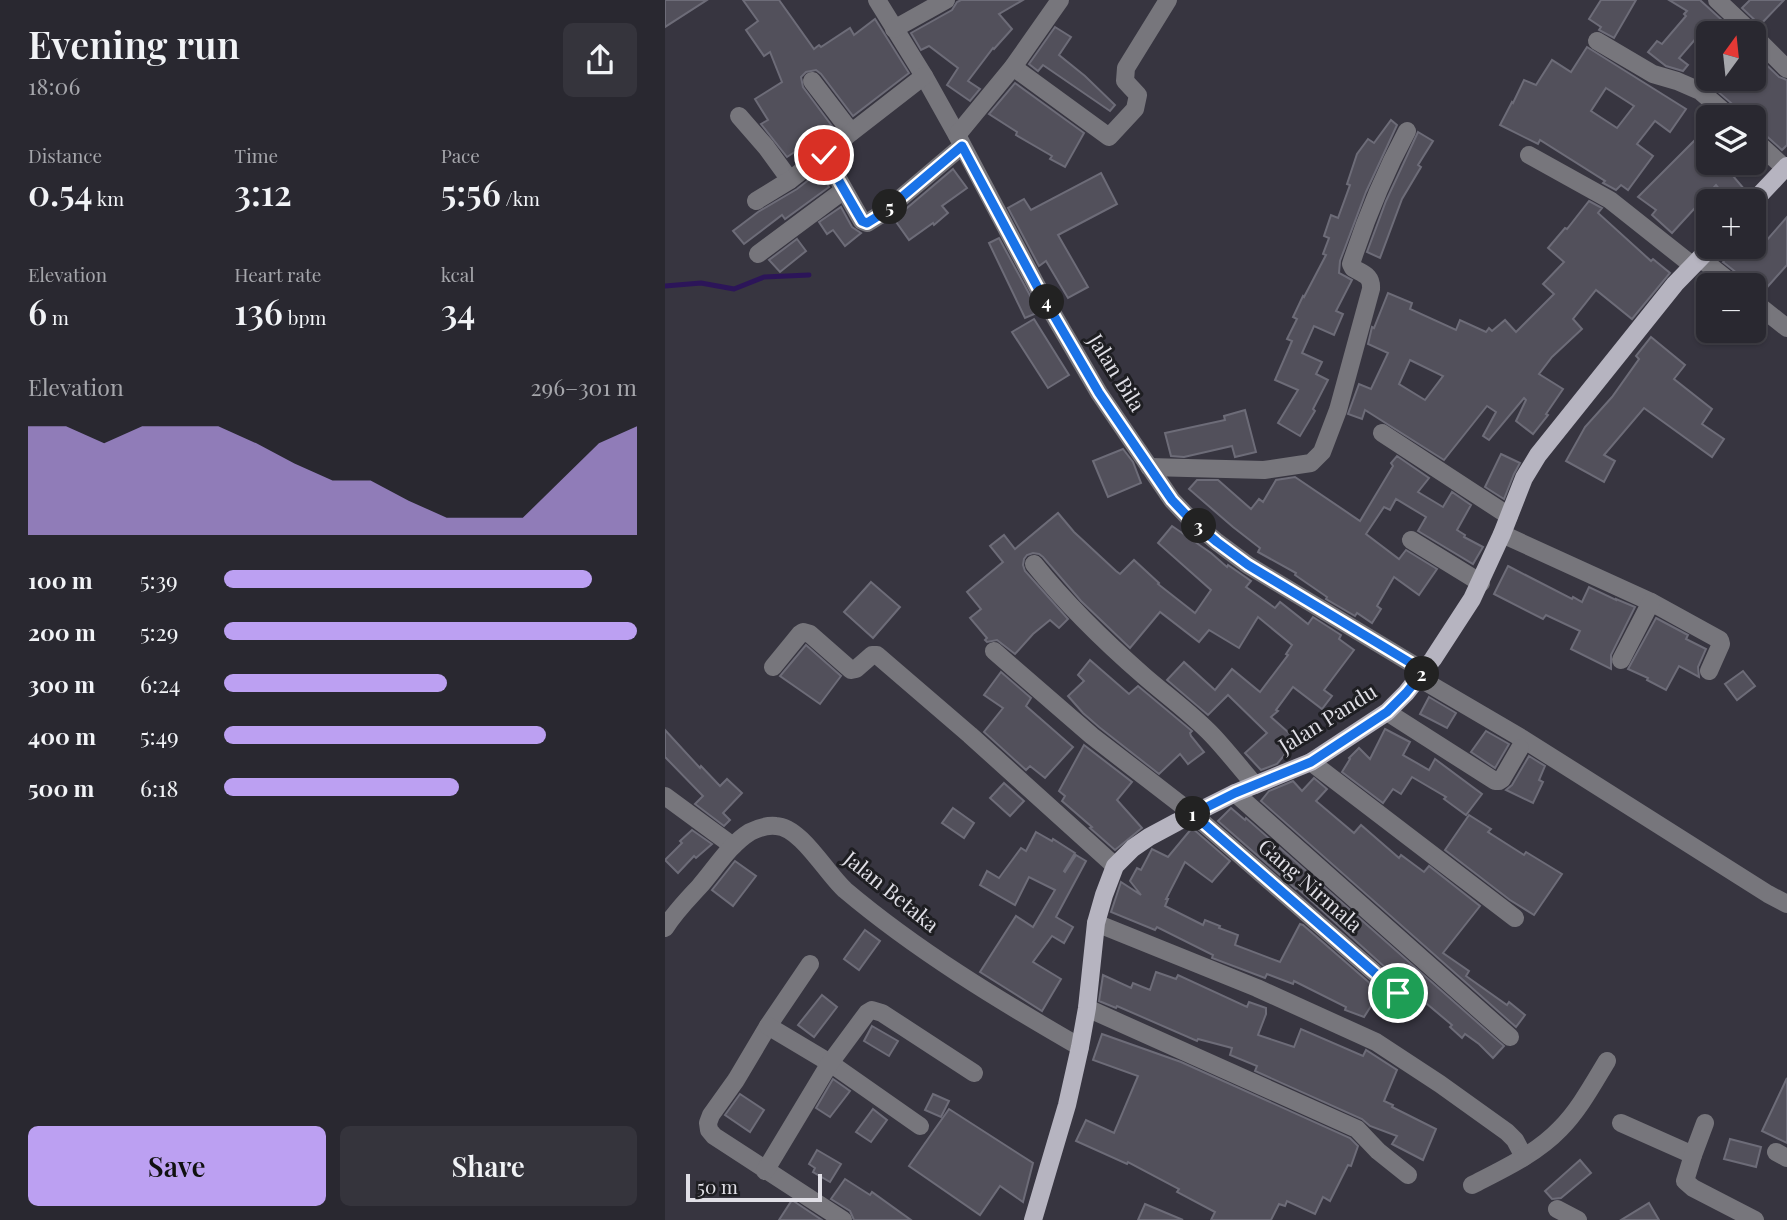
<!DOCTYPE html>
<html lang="en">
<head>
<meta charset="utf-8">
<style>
	body { margin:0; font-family:"Playfair Display",serif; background:#35343c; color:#f1f3f6; height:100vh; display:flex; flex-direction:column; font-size:26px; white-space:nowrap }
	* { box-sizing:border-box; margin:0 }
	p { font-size:23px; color:#a5a6ab }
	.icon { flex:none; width:38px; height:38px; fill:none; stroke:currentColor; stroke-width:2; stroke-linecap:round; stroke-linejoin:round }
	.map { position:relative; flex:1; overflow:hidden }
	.panel { display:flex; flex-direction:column; background:#292830; width:665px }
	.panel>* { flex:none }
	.needle { width:46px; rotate:15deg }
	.fabs { position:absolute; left:1031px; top:21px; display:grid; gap:14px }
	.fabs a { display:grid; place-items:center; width:70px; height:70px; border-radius:10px; background:#292830; box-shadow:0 2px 5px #0004,0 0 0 2px #45444c; font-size:35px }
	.scale { position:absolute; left:21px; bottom:18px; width:136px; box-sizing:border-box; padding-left:7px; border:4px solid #e0dfe6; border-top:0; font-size:19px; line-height:24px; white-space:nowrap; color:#e0dfe6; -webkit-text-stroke:5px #1e1e22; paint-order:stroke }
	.pin { position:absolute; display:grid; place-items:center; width:60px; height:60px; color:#fff; margin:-30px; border:4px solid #fff; border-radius:50%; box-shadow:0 2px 7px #0007 }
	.km { position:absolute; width:35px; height:35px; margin:-18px; border-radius:50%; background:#222; color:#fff; font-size:19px; line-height:35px; text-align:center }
	.round { display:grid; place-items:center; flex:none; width:74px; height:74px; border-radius:10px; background:#35343c }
	.overview { display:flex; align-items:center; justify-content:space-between; height:119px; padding:0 28px }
	h1 { font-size:38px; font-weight:600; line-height:52px }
	.figures { display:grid; grid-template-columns:repeat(3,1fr); gap:10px; height:119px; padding:7px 28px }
	.figures div { display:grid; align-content:center }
	.figures b { font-size:35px; font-weight:600 }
	.figures small { font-size:19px; font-weight:400 }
	.figures p { font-size:19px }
	.chart { height:196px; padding:14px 28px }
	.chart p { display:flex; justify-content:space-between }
	.chart svg { width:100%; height:126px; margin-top:7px; fill:#bca0f2; opacity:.7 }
	.primary-button { display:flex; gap:14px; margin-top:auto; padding:14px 28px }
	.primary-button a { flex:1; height:80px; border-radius:10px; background:#bca0f2; color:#111; font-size:28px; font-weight:600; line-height:80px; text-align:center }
	.primary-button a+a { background:#35343c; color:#f1f3f6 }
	ul { padding:0 28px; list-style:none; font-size:23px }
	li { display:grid; grid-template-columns:112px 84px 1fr; align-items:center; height:52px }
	li i { height:18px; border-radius:9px; background:#bca0f2 }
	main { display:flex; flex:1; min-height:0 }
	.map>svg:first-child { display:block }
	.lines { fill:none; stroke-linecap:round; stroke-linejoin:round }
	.stream { stroke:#2c1559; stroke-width:5 }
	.building { fill:#52505b; stroke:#6d6c78; stroke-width:2; fill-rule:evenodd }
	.minor { stroke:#77767c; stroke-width:18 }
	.major { stroke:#b6b4c0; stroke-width:18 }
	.route-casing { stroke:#fff; stroke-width:14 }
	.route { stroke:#1a73e8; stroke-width:9 }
	.labels { text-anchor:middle; stroke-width:6; stroke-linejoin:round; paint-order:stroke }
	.street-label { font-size:21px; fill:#e0dfe6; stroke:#1e1e22 }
</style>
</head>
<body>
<main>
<section class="panel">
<div class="overview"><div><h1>Evening run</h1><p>18:06</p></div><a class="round"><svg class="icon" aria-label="share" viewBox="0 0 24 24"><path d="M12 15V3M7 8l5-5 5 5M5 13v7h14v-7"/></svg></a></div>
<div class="figures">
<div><p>Distance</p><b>0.54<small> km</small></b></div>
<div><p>Time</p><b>3:12</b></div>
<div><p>Pace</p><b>5:56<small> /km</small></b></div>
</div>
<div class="figures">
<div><p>Elevation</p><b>6<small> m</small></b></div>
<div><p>Heart rate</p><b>136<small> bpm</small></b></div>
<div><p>kcal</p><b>34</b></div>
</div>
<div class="chart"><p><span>Elevation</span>296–301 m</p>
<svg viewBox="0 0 160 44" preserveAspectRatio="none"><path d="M0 44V6L10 6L20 12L30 6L40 6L50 6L60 12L70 19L80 25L90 25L100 32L110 38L120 38L130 38L140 25L150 12L160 6V44z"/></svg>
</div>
<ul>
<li><b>100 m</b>5:39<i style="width:89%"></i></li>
<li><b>200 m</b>5:29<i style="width:100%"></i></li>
<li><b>300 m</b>6:24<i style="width:54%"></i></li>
<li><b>400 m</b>5:49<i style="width:78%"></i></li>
<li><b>500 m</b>6:18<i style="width:57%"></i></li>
</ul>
<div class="primary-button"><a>Save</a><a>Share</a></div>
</section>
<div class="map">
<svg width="1122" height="1220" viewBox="0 0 1122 1220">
	<rect width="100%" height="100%" fill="#373540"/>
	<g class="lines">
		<polyline class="stream" points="0,286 36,283 69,289 99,277 144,275"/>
	</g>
	<g class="building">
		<polygon points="0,0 42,0 0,27"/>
		<polygon points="78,0 114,0 149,49 154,45 156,47 185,28 189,35 210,19 244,73 188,116 156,74 151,70 141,72 136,77 138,87 170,130 158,140 154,136 122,157 96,124 103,120 90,99 117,82 105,52 99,56 81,30 93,21"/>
		<polygon points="296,0 358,0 334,14 347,29 329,49 328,48 303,81 315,89 305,101 282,85 293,68 264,46 256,50 246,33 287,10 292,2"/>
		<polygon points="936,0 971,0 949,38 934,30 936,27 924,19"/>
		<polygon points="1004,0 1035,0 1071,33 1044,33 1039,29 1014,58 1023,65 1018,71 1001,66 983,52 992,41 997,44 1021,16 1019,14 1022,11"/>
		<polygon points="1085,0 1119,0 1095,25 1077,8"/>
		<polygon points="390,27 406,37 394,55 420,76 450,105 445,111 378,65 373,71 364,64"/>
		<path d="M922,47L1021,109L1005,132L990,121L972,144L988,156L963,190L956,185L951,190L938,183L940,181L875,140L873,144L835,125L847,102L848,103L859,80L871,85L887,60L906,72ZM941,88L969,106L952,128L926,111Z"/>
		<polygon points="1088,52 1114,77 1122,80 1122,145 1117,150 1096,131 1088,128 1088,117 1076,117 1072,108 1038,79 1088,79"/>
		<polygon points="350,83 419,133 400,167 385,159 387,156 351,135 352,132 324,114"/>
		<polygon points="726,120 732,125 701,192 675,261 674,273 687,280 671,311 678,314 669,335 649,326 637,353 657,362 651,374 663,380 648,409 650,411 635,436 613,423 633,390 610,380 627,341 622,339 632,319 628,317 638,296 639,297 661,255 658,254 664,238 659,236 666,215 673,218 685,185 682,184 692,154 703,139 709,143"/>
		<polygon points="753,132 768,141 753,165 756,167 737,199 715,258 702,252 721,201"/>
		<polygon points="1035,135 1043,143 1043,163 1057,163 1080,190 1064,201 1051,185 1007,233 987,215 991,210 973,197"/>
		<polygon points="288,169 302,188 277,206 283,213 269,225 268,223 244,240 229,219"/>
		<polygon points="155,171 164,187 120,219 117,215 79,244 68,231 93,212 132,189"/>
		<polygon points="436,173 452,204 393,235 423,287 403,298 381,261 374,266 343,208 359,199 366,210"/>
		<path d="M924,201L937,208L933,213L986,261L988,259L1005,273L967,319L931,290L908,319L917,329L887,357L874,374L898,389L881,414L883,415L868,434L851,421L861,400L859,398L824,440L818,436L831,412L822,406L779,460L700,410L697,419L683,414L694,384L706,389L723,353L703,344L707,327L709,328L723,293L747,303L745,309L791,330L795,320L821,332L824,328L827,331L840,320L851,332L889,294L878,284L899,262L883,248L900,228L902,229ZM745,360L778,376L760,400L734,384Z"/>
		<polygon points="176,207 187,227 196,233 180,246 168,230 162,234 154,222"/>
		<polygon points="1122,217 1122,265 1097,293 1088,290 1088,285 1080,285 1077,277 1058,262 1071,247 1095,248"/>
		<polygon points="334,238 374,312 360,318 324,243"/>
		<polygon points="132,239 141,251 115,272 104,260"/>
		<polygon points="369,319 404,375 383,388 347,332"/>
		<polygon points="986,337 1020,365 1009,379 1047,409 1037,424 1059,439 1047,457 979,408 939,455 950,461 939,482 901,461 920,427 947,397 974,359 971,356"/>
		<polygon points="580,410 591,452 570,457 567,446 519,457 506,456 500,433 560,420 559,416"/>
		<polygon points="458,449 468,462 476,483 443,497 428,461"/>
		<polygon points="836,454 855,463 849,474 839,499 820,487"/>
		<polygon points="732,456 764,478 753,492 778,507 787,492 806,505 792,530 800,535 799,537 818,547 808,564 753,531 761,517 731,499 725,510 719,507 701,534 734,559 741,550 772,569 754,595 729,577 712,606 716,609 707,623 692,613 690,616 661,599 662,597 630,575 631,573 593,552 595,548 568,527 524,489 532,480 553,480 586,509 594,499 598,502 611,480 630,477 695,521 728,466 726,463"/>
		<polygon points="393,513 409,532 451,571 455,574 469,560 494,583 493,584 530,613 546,590 493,543 507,526 546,553 562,567 563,565 586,581 581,587 610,608 615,602 643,624 648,617 676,635 674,639 689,650 659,690 667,696 657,709 628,687 611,710 613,711 606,717 632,740 612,764 596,770 580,753 602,733 563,695 543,715 502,680 519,662 550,690 567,669 595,692 623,655 621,654 627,645 593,617 574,648 544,630 534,642 495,612 465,648 416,601 378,557 374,554 368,553 362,555 359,559 358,565 360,571 403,619 394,628 385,620 368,634 350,654 332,640 322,642 320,640 322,638 305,618 316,609 302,592 338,562 325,546 339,535 350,549"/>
		<polygon points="843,566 907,599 908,597 917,602 924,587 951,600 951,599 970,607 946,655 946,669 906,649 915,631 881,615 878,619 829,594"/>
		<polygon points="206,582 235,607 208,638 179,612"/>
		<polygon points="991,618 1023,635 1021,639 1041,649 1033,667 1034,677 1014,666 1001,690 982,680 983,678 963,669"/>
		<polygon points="141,645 176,676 155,704 115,676"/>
		<polygon points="425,660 464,694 473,686 527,731 525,733 526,736 539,752 523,764 515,754 494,774 434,727 418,713 403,696 419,681 413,675"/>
		<polygon points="1078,671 1090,686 1072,700 1060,684"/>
		<polygon points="336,672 366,698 361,706 408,747 380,778 365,766 361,770 319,732 338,708 319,695"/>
		<polygon points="764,697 791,713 782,728 755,714"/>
		<polygon points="720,729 745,742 738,755 764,770 770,759 817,794 801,815 779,799 781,797 747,777 736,794 728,789 718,803 677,772 685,759 684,758 694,748 705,759"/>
		<polygon points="0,730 35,768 36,766 55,786 62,779 77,793 58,813 65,820 59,826 30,804 38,796 0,757"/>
		<polygon points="821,731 844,744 830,768 806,752"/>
		<polygon points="419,745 467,782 452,800 477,828 450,850 425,828 427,827 397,801 400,796 394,791"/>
		<polygon points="864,756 880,766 874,780 878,782 868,803 841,790 847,785"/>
		<polygon points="649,778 662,789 651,801 689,833 696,825 734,858 736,855 759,872 764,866 815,906 778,953 804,971 801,976 842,1005 844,1002 860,1015 851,1027 596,801 604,791 628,781 637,791"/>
		<polygon points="339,783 359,801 345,816 325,798"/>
		<polygon points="288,808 309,823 299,838 277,823"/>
		<polygon points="566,808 580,820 581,818 839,1046 828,1058 814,1044 800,1034 797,1038 785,1027 787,1025 743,988 632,888 631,889 553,821"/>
		<polygon points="804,815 826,829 823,832 859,855 861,852 897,874 869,915 845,900 780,850"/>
		<polygon points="527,828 565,861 547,882 520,862 501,899 503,899 500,906 538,925 540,920 555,926 554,928 573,935 570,945 615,962 635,924 638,925 715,992 699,1017 680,1010 681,1007 629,981 628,984 602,974 600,978 547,958 548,955 492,927 490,930 446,912 456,882 476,895 465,881 472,868 476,870 487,849 503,857"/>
		<polygon points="27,830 47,844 31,858 29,856 13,873 0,860 17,843 15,841"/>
		<polygon points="371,832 387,841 388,839 410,853 399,871 400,872 411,855 421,861 391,917 408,927 399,943 387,936 368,962 396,979 377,1011 315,972 351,916 368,927 390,890 364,877 350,905 315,885 322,871 334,878 356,848 361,851"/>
		<polygon points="70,861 91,876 68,906 47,890"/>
		<polygon points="200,930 215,941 194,970 179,959"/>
		<polygon points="491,972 511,979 513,975 582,1007 584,1002 601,1008 601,1014 593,1035 629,1047 636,1029 698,1056 701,1050 732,1070 719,1101 728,1105 727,1107 771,1129 758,1160 727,1144 732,1136 705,1126 697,1119 590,1071 592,1066 565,1055 567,1048 533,1039 532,1041 452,1006 451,1008 434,1001 438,975 466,988 468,983 485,990"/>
		<polygon points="157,995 172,1007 149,1037 133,1025"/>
		<polygon points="207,1026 233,1041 224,1056 199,1041"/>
		<polygon points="437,1034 516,1062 685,1138 693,1146 686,1166 683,1165 665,1201 658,1197 650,1214 622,1201 620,1206 614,1204 606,1220 546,1220 550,1212 512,1192 514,1189 463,1162 462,1164 411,1141 421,1120 449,1133 473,1076 428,1060"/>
		<polygon points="1122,1078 1122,1143 1097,1131"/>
		<polygon points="168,1079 185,1091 165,1117 151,1108"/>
		<polygon points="75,1094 99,1110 85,1132 60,1115"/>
		<polygon points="268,1094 284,1101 276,1117 260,1110"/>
		<polygon points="208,1109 222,1120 206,1142 191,1132"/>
		<polygon points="284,1109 368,1163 358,1202 335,1186 315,1215 244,1166"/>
		<polygon points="1065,1139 1096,1147 1091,1167 1059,1159"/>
		<polygon points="152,1150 176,1164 165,1182 148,1172 150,1168 144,1164"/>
		<polygon points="915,1160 926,1173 896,1198 887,1199 880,1191"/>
		<polygon points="180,1179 205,1195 207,1192 246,1220 189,1220 185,1211 166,1199"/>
		<polygon points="127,1200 157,1220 114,1220"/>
		<polygon points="984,1203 994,1220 956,1220"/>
		<polygon points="480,1204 518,1220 473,1220"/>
	</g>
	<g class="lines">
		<g class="minor">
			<polyline points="212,0 259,76 292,135 374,290 434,393 507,500 525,519 552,542 583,565 759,671"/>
			<polyline points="1052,0 1087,33"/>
			<polyline points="229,29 281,0"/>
			<polyline points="1088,35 1122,69"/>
			<polyline points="932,41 988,74 1012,81 1035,91 1065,117"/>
			<polyline points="348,67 444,137 470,109 473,95 460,81 461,68 503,0"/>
			<polyline points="147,81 186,132"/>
			<polyline points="74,116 101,147 125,180"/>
			<polyline points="292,135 348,67 395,0"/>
			<polyline points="1088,139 1120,168"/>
			<polyline points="159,154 197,221 202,223 218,213 297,146"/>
			<polyline points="864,155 945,200 1027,265"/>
			<polyline points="91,201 125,180 259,76"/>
			<polyline points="93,254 179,190"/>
			<polyline points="1035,258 1069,285"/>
			<polyline points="1088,301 1122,328"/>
			<polyline points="717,433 844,516"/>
			<path d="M484,467L599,470L646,463L657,452L673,410L706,289C707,275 698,274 688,268L686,264C701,218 719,174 742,131"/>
			<polyline points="837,534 986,602 1055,640 1056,644 1044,671"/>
			<polyline points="746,540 816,583"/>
			<path d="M369,564C402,605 440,642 479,676C502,696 527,714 548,736C563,752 576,769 590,785"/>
			<polyline points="329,651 427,736 528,814 733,993"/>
			<polyline points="956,660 986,602"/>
			<polyline points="108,667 135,634 138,632 145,634 186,670 191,669 207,655 212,655 305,735 450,866"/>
			<polyline points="754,678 858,739 1103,894 1122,904"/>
			<polyline points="722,712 830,781 834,781 837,779 855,748"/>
			<polyline points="646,762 850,918"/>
			<polyline points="570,793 845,1037"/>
			<polyline points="0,796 68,846"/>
			<polyline points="431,923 592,988 711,1042 775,1084 842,1132 850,1140 859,1157"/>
			<path d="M0,928C10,912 22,900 34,887C50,869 64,845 85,832C93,828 102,825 111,826C136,827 161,873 180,890C251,950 335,1001 415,1047"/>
			<polyline points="145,964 103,1026 71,1080 46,1115 43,1123 44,1130 49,1136 178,1220"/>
			<polyline points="422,1008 692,1129 713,1151 743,1175"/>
			<polyline points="103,1026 165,1063 255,1126"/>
			<polyline points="956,1123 1028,1155"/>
			<polyline points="1040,1123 1028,1155 1020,1181 1028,1188 1090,1220"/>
			<polyline points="1111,1152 1122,1158"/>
			<polyline points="100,1171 165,1063 202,1013 207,1010 217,1013 309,1073"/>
			<path d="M807,1185C838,1169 871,1154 895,1129C914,1110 928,1084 942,1061"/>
			<polyline points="892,1209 913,1220"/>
		</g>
		<g class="major">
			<polyline points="1088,202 1122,166"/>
			<polyline points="368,1220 402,1105 415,1047 422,1008 431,923 439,895 450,866 468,848 484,837 512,822 570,793 646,762 722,712 741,693 768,659 807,599 837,534 859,478 873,455 1010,284 1046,247"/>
		</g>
	</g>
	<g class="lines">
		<g class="route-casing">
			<polyline id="route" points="159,155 197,221 202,223 218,213 297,146 374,290 434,393 507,500 525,519 552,542 583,565 759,671 741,693 722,712 646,762 570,793 528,814 733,993"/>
		</g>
		<use href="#route" class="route"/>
	</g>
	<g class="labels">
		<g class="street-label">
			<text transform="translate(451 373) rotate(58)" y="7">Jalan Bila</text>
			<text transform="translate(663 719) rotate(-32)" y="7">Jalan Pandu</text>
			<text transform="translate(645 886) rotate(41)" y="7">Gang Nirmala</text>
			<text transform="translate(226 892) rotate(39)" y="7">Jalan Betaka</text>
		</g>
	</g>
</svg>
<div class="fabs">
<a><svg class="needle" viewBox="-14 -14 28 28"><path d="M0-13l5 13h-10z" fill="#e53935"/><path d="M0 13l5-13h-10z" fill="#a5a6ab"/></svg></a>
<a><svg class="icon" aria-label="layers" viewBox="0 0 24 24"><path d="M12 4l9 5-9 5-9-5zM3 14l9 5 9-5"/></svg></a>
<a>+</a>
<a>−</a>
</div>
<div class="scale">50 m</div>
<div class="pin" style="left:733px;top:993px;background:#1e9e55"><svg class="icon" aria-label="arrive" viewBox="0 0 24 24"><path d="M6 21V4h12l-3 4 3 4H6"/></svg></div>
<div class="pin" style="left:159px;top:155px;background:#d93025"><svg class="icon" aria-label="check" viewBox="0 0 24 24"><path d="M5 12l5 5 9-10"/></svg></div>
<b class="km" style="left:528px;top:814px">1</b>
<b class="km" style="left:757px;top:674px">2</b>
<b class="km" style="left:534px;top:526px">3</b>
<b class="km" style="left:382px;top:302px">4</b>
<b class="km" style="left:225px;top:207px">5</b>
</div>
</main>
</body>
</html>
